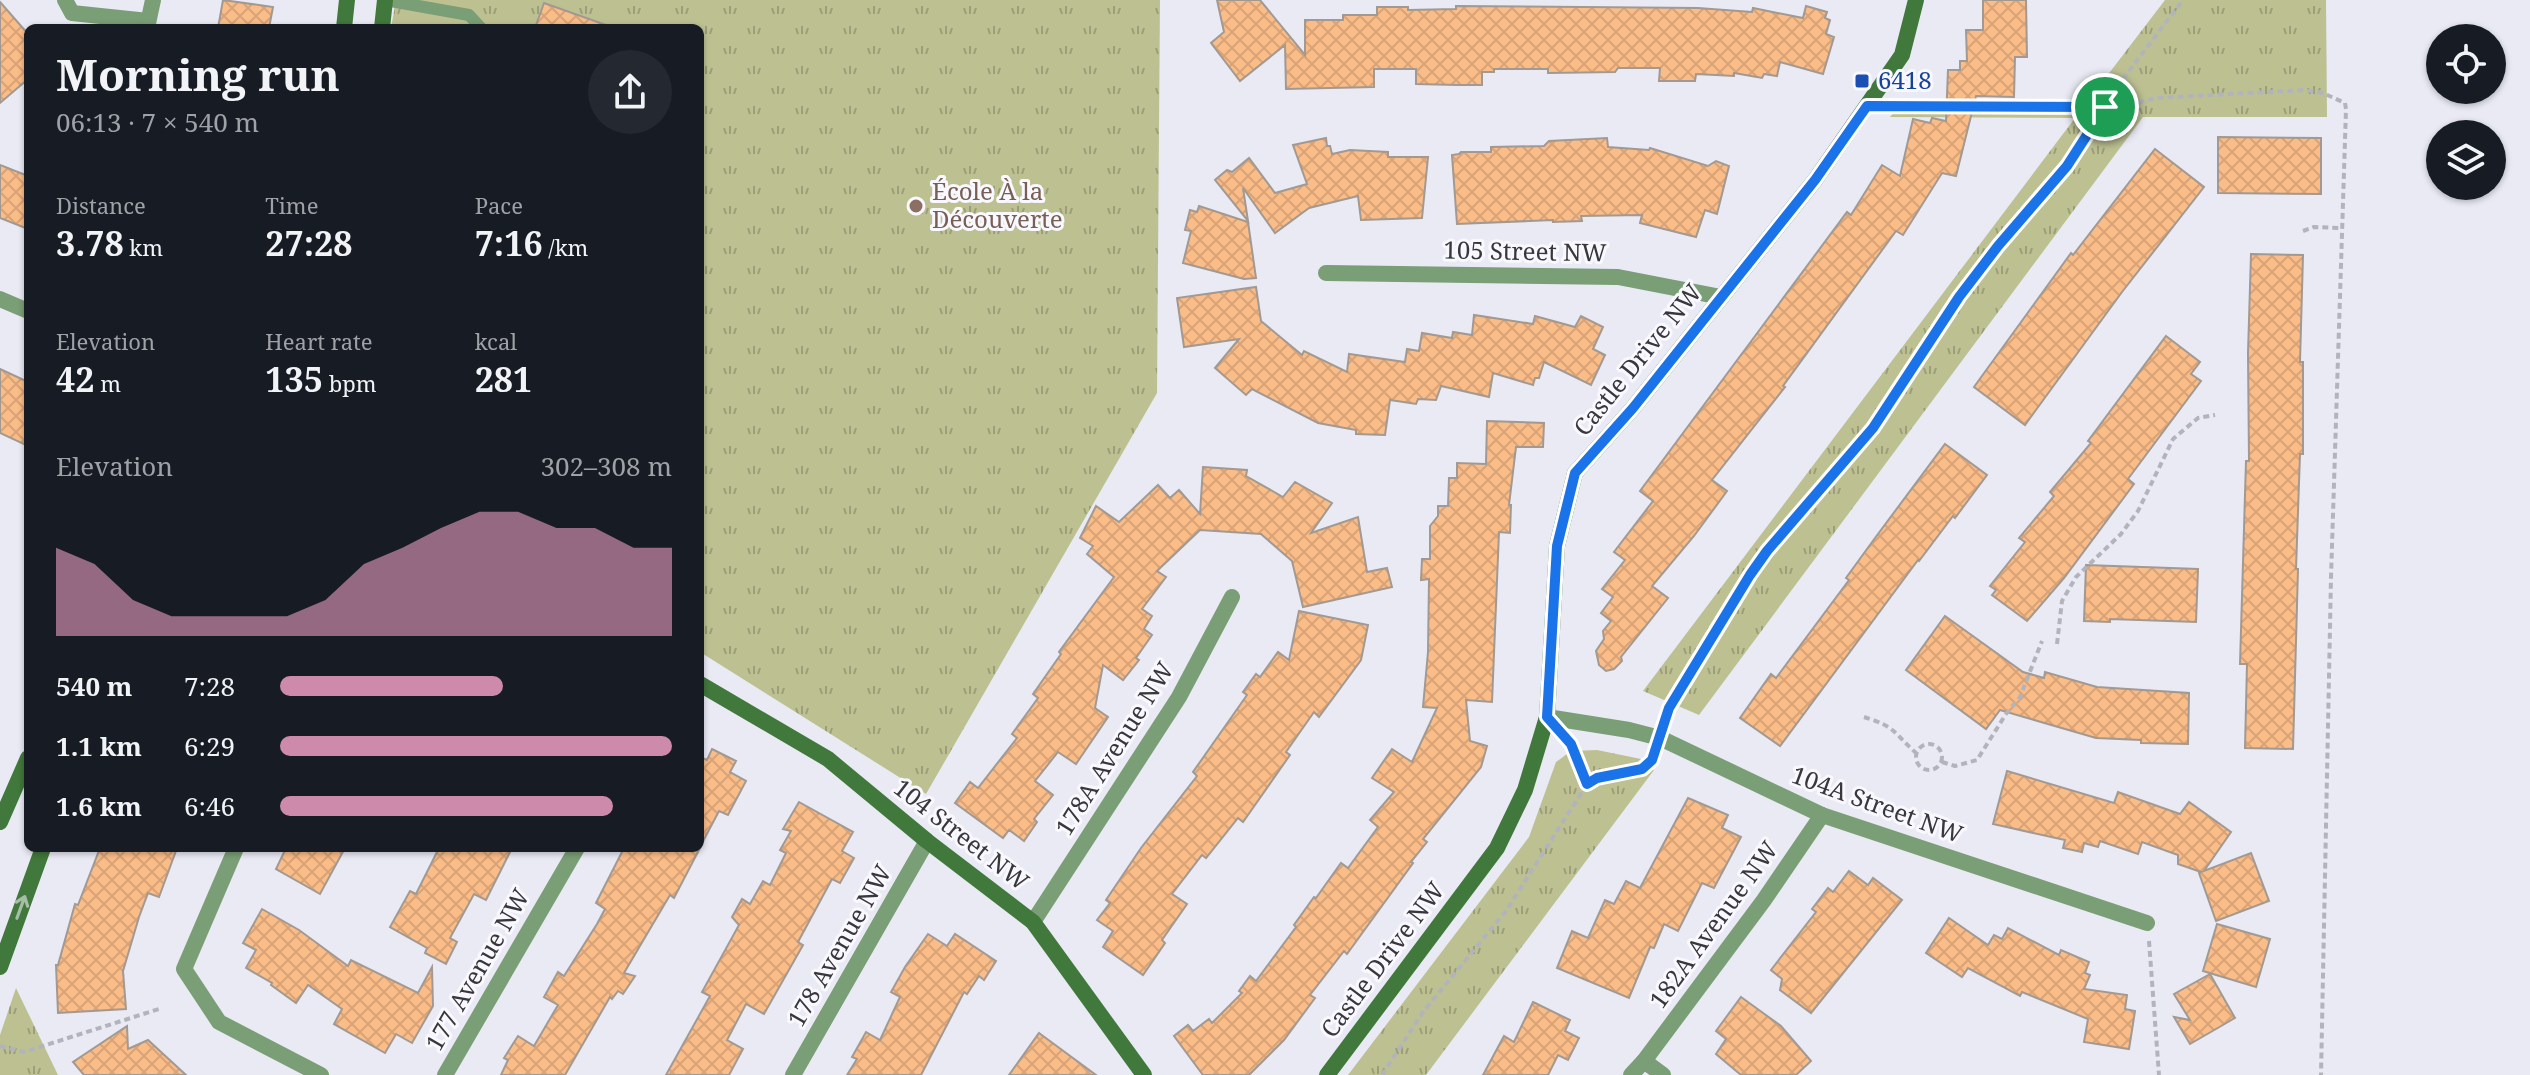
<!DOCTYPE html>
<html lang="en">
<head>
<meta charset="utf-8">
<style>
	body { margin:0; font-family:"Noto Serif",serif; background:#242831; color:#f1f3f6; height:100vh; display:flex; flex-direction:column; font-size:30px; white-space:nowrap }
	* { box-sizing:border-box; margin:0 }
	p { font-size:26px; color:#9ea1a6 }
	.icon { flex:none; width:44px; height:44px; fill:none; stroke:currentColor; stroke-width:2; stroke-linecap:round; stroke-linejoin:round }
	.map { position:relative; flex:1; overflow:hidden }
	.details { position:absolute; left:24px; top:24px; width:680px; height:828px; display:flex; flex-direction:column; background:#171b24; border-radius:12px; box-shadow:0 2px 6px #0004 }
	.details>* { flex:none }
	.controls { position:absolute; left:2426px; top:24px; display:grid; gap:16px }
	.controls a { display:grid; place-items:center; width:80px; height:80px; border-radius:50%; background:#171b24; box-shadow:0 2px 6px #0004; font-size:40px }
	.pin { position:absolute; display:grid; place-items:center; width:68px; height:68px; color:#fff; margin:-34px; border:4px solid #fff; border-radius:50%; box-shadow:0 2px 8px #0007 }
	.round { display:grid; place-items:center; flex:none; width:84px; height:84px; border-radius:42px; background:#242831 }
	.overview { display:flex; align-items:center; justify-content:space-between; height:136px; padding:0 32px }
	h1 { font-size:44px; font-weight:700; line-height:60px }
	.stats { display:grid; grid-template-columns:repeat(3,1fr); gap:12px; height:136px; padding:8px 32px }
	.stats div { display:grid; align-content:center }
	.stats b { font-size:34px; font-weight:700 }
	.stats small { font-size:22px; font-weight:400 }
	.stats p { font-size:22px }
	.chart { height:224px; padding:16px 32px }
	.chart p { display:flex; justify-content:space-between }
	.chart svg { width:100%; height:144px; margin-top:8px; fill:#cd8aab; opacity:.7 }
	ul { padding:0 32px; list-style:none; font-size:26px }
	li { display:grid; grid-template-columns:128px 96px 1fr; align-items:center; height:60px }
	li i { height:20px; border-radius:10px; background:#cd8aab }
	.map>svg:first-child { display:block }
	.park { fill:url(#park-tufts) }
	.building { fill:url(#building-cross-hatch); stroke:#a19992; stroke-width:2 }
	.lines { fill:none; stroke-linecap:round; stroke-linejoin:round }
	.path { stroke:#b3b3bc; stroke-width:4; stroke-dasharray:6 4; stroke-linecap:butt }
	.lane { stroke:#7a9e75; stroke-width:12 }
	.street { stroke:#7a9e75; stroke-width:16 }
	.secondary { stroke:#41783b; stroke-width:16 }
	.oneway { stroke:#a6bea6 }
	.route-casing { stroke:#fff; stroke-width:16 }
	.route { stroke:#1a73e8; stroke-width:10 }
	.transit-dot { fill:#1a4fb4; stroke:#f8f8fe; stroke-width:3 }
	.education-dot { fill:#8d6e63; stroke:#f8f8fe; stroke-width:3 }
	.labels { text-anchor:middle; stroke-width:6; stroke-linejoin:round; paint-order:stroke }
	.transit-label { font-size:24px; fill:#164399; stroke:#f8f8fe; text-anchor:start }
	.education-label { font-size:24px; fill:#785e54; stroke:#f8f8fe; text-anchor:start }
	.street-label { font-size:24px; fill:#38383c; stroke:#f8f8fe }
</style>
</head>
<body>
<div class="map">
<svg width="2530" height="1075" viewBox="0 0 2530 1075">
	<defs>
		<pattern id="park-tufts" width="24" height="20" patternUnits="userSpaceOnUse" patternTransform="scale(2)"><rect width="24" height="20" fill="#bdc192"/><path d="M3 7l-1-3M5 7V3M7 7l1-3M15 17l-1-3M17 17v-4M19 17l1-3" fill="none" stroke="#9b9e78"/></pattern>
		<pattern id="building-cross-hatch" width="8" height="8" patternUnits="userSpaceOnUse" patternTransform="scale(2)"><rect width="8" height="8" fill="#fbbd88"/><path d="M0 0l8 8M0 8l8-8" fill="none" stroke="#d8a376"/></pattern>
	</defs>
	<rect width="100%" height="100%" fill="#eaeaf5"/>
	<g class="park">
		<polygon points="396,0 1160,0 1157,393 926,794 700,652 700,28 391,28"/>
		<polygon points="2165,0 2326,0 2327,117 2143,117 1699,715 1643,691 2075,118 1890,117 1902,102 2087,102"/>
		<polygon points="1597,750 1641,759 1654,770 1426,1075 1348,1075 1529,837 1556,762 1571,751"/>
		<polygon points="16,988 58,1075 0,1075 0,1035"/>
	</g>
	<g class="building">
		<polygon points="223,0 273,7 269,28 218,28"/>
		<polygon points="1217,0 1260,0 1305,55 1305,20 1343,20 1343,15 1377,15 1377,7 1408,7 1408,10 1456,9 1456,6 1698,8 1752,12 1753,8 1803,18 1806,6 1827,12 1825,18 1830,20 1826,34 1834,37 1823,74 1780,62 1777,76 1764,74 1762,78 1734,73 1734,76 1696,74 1695,81 1659,81 1660,68 1618,68 1615,72 1548,73 1548,69 1494,69 1494,72 1482,72 1482,85 1458,85 1416,84 1416,69 1374,69 1374,87 1286,89 1285,45 1240,81 1211,43 1224,32"/>
		<polygon points="1983,0 2026,0 2027,57 2015,57 2014,97 1976,96 1956,176 1942,173 1903,235 1896,231 1783,386 1785,387 1712,480 1727,491 1694,536 1652,586 1668,598 1621,657 1622,661 1614,669 1606,671 1599,665 1596,651 1604,639 1603,631 1611,621 1601,613 1613,597 1602,589 1625,560 1614,552 1653,501 1640,491 1847,212 1851,215 1882,165 1900,176 1913,119 1930,123 1932,118 1946,121 1948,70 1960,70 1960,61 1967,61 1966,30 1983,30"/>
		<polygon points="0,2 28,34 28,79 0,103"/>
		<polygon points="544,3 606,25 606,28 535,28"/>
		<polygon points="2218,137 2321,138 2321,194 2218,193"/>
		<polygon points="1326,138 1327,146 1330,146 1332,154 1350,150 1388,152 1388,157 1428,157 1422,218 1361,220 1358,196 1309,208 1275,233 1243,188 1248,221 1215,180 1227,170 1232,172 1249,158 1275,193 1307,184 1293,145"/>
		<polygon points="1607,138 1608,147 1649,150 1650,148 1708,166 1716,161 1729,166 1717,214 1705,210 1696,237 1640,223 1642,215 1581,216 1582,221 1553,222 1553,220 1457,224 1452,155 1459,154 1461,152 1491,152 1491,147 1544,146 1549,141"/>
		<polygon points="2155,149 2204,187 2122,292 2025,425 1974,387 2071,253 2073,255"/>
		<polygon points="0,165 28,176 28,229 0,218"/>
		<polygon points="1199,206 1248,222 1256,278 1244,279 1183,263 1191,231 1185,230 1190,210 1197,212"/>
		<polygon points="2251,254 2303,255 2300,362 2303,362 2303,454 2300,454 2296,569 2298,569 2293,749 2245,748 2247,664 2240,664 2246,461 2249,461 2248,353"/>
		<polygon points="1256,287 1261,321 1302,355 1304,351 1347,372 1349,354 1405,362 1407,349 1419,351 1422,333 1452,338 1453,332 1472,335 1474,315 1533,324 1535,316 1575,327 1581,316 1603,327 1593,349 1605,355 1591,385 1544,362 1539,378 1535,378 1533,385 1493,373 1489,397 1441,386 1436,400 1418,399 1416,404 1390,400 1385,435 1356,434 1356,430 1318,423 1252,389 1246,395 1215,368 1239,339 1184,347 1177,298"/>
		<polygon points="2166,336 2200,362 2191,374 2201,381 2128,479 2134,484 2064,578 2027,621 1992,595 1996,590 1990,586 2025,542 2019,538 2054,496 2050,492 2091,443 2088,441"/>
		<polygon points="0,369 28,382 28,446 0,433"/>
		<polygon points="1487,421 1544,423 1543,447 1516,447 1509,505 1511,505 1510,533 1499,532 1492,702 1466,700 1470,741 1487,746 1481,767 1423,839 1427,842 1411,862 1413,863 1347,954 1344,951 1310,995 1315,998 1284,1040 1249,1075 1203,1075 1174,1036 1188,1025 1193,1031 1209,1019 1212,1023 1242,993 1239,991 1250,976 1256,981 1296,927 1294,925 1314,897 1316,898 1341,863 1348,868 1378,827 1370,820 1394,792 1372,778 1392,749 1412,762 1437,708 1423,707 1428,652 1429,579 1421,580 1422,559 1430,559 1430,526 1438,516 1438,506 1448,506 1449,478 1457,478 1457,463 1486,464"/>
		<polygon points="1945,444 1987,475 1955,518 1953,516 1919,561 1918,560 1780,746 1740,718 1771,674 1776,678 1849,580 1846,578 1875,538"/>
		<polygon points="1203,467 1247,470 1246,476 1283,497 1295,482 1332,503 1311,533 1358,517 1367,572 1387,568 1392,587 1303,607 1292,561 1261,534 1200,530 1157,571 1166,577 1142,609 1152,616 1144,629 1152,635 1136,658 1139,660 1123,680 1103,665 1095,708 1108,717 1076,764 1058,752 1035,781 1053,795 1034,819 1037,822 1024,841 1009,830 1003,838 955,803 970,782 978,788 1017,738 1012,734 1038,698 1033,694 1061,654 1059,652 1114,577 1087,554 1093,546 1080,538 1096,506 1119,522 1158,485 1170,498 1179,490 1200,514"/>
		<polygon points="2086,565 2198,569 2196,622 2110,619 2110,622 2084,621"/>
		<polygon points="1299,611 1368,625 1361,660 1319,717 1314,712 1286,752 1290,755 1243,822 1238,818 1206,858 1202,855 1172,894 1187,904 1162,940 1165,943 1143,975 1103,947 1113,931 1097,920 1110,903 1106,900 1141,848 1197,776 1193,772 1247,695 1243,692 1256,674 1260,677 1278,652 1289,660"/>
		<polygon points="1945,616 2023,672 2044,678 2045,672 2097,687 2189,693 2188,744 2141,743 2141,740 2096,738 2000,710 1986,729 1906,670"/>
		<polygon points="712,749 736,761 730,772 746,781 728,815 719,811 700,847 700,757 707,760"/>
		<polygon points="2007,771 2114,803 2118,792 2180,814 2189,802 2231,832 2204,871 2251,853 2269,901 2216,921 2199,873 2201,872 2178,864 2178,855 2142,842 2138,854 2100,841 2098,847 2084,843 2082,852 2063,848 2065,840 1993,824"/>
		<polygon points="1688,798 1728,815 1722,828 1741,837 1714,888 1702,883 1678,931 1664,924 1654,948 1650,947 1629,998 1557,968 1572,931 1588,938 1605,900 1614,904 1626,881 1640,888"/>
		<polygon points="799,802 853,832 842,851 854,858 840,883 832,879 798,942 803,945 764,1014 746,1004 727,1040 743,1049 729,1075 666,1075 710,996 702,992 739,925 732,917 742,899 750,904 763,881 770,885 786,853 780,850 791,831 783,829"/>
		<polygon points="100,848 177,848 159,897 148,893 139,917 123,971 126,1009 58,1013 56,965 58,965 75,904 78,905"/>
		<polygon points="286,848 345,848 320,894 276,869"/>
		<polygon points="439,848 512,848 486,900 474,894 450,938 457,942 446,964 425,953 427,948 390,927 410,891 416,894"/>
		<polygon points="624,848 700,848 674,898 670,895 624,973 635,976 623,994 618,991 612,999 610,997 565,1075 501,1075 508,1060 504,1058 518,1036 534,1046 558,1005 544,997 558,972 564,976 597,924 605,909 596,903"/>
		<polygon points="1849,871 1868,885 1873,878 1902,900 1811,1013 1780,990 1782,979 1771,970 1816,912 1812,909 1828,888 1833,892"/>
		<polygon points="262,909 299,930 348,966 351,960 418,993 432,967 433,1006 412,1043 396,1034 385,1053 334,1024 342,1009 308,985 296,1003 271,985 272,983 246,968 256,950 243,943"/>
		<polygon points="1949,918 1988,945 1994,935 2002,939 2008,928 2059,955 2061,950 2089,962 2085,973 2090,975 2084,989 2127,995 2125,1009 2135,1011 2129,1049 2084,1042 2088,1019 2022,992 2020,996 1968,968 1962,977 1926,953"/>
		<polygon points="2217,924 2270,939 2256,987 2203,971"/>
		<polygon points="928,934 947,946 955,934 996,961 984,980 979,976 967,994 964,992 921,1075 847,1075 857,1059 852,1057 866,1032 880,1040 900,997 891,992 905,967"/>
		<polygon points="2210,974 2235,1018 2190,1044 2174,1017 2190,1020 2174,994"/>
		<polygon points="1741,997 1781,1026 1811,1061 1796,1075 1741,1075 1716,1054 1726,1039 1716,1031"/>
		<polygon points="1533,1002 1570,1020 1565,1031 1579,1038 1568,1060 1558,1055 1548,1075 1483,1075 1504,1036 1514,1042"/>
		<polygon points="127,1026 128,1049 148,1040 186,1075 84,1075 73,1062"/>
		<polygon points="1039,1033 1096,1075 1009,1075"/>
	</g>
	<g class="lines">
		<g class="path">
			<polyline points="1889,106 2119,108 2155,98 2305,90 2323,93 2345,103 2346,109 2331,577 2321,1075"/>
			<polyline points="2303,231 2314,227 2341,228"/>
			<polyline points="2057,644 2062,601 2076,577 2121,534 2138,511 2173,439 2198,418 2215,415"/>
			<path d="M1864,717C1896,727 1893,732 1916,753"/>
			<polyline points="1665,720 1669,708 1750,575 1767,551 1873,428 1959,297 1998,246 2067,166 2126,75 2183,0"/>
			<polyline points="1567,739 1582,764 1587,784"/>
			<circle cx="1929" cy="757" r="13"/>
			<polyline points="1942,762 1955,766 1977,760 2006,714 2020,697 2042,641"/>
			<polyline points="2149,941 2159,1075"/>
			<polyline points="0,1046 24,1052 159,1009"/>
			<path d="M1382,1075L1423,1012L1506,911L1587,784C1608,770 1643,779 1654,755"/>
		</g>
		<polyline class="lane" points="385,0 469,15 481,28"/>
		<g class="street">
			<polyline points="65,0 72,13 148,21"/>
			<polyline points="147,28 153,0"/>
			<polyline points="1326,273 1618,277 1721,297"/>
			<polyline points="0,299 28,311"/>
			<polyline points="1547,717 1629,730 1660,738 1822,815 2147,923"/>
			<polyline points="236,848 184,969 219,1022 321,1075"/>
			<polyline points="1033,922 1179,697 1232,597"/>
			<polyline points="1644,1061 1663,1075"/>
			<polyline points="445,1075 577,848"/>
			<polyline points="793,1075 927,841"/>
			<polyline points="1631,1075 1644,1061 1764,900 1822,815"/>
		</g>
		<g class="secondary">
			<polyline points="344,28 347,0"/>
			<polyline points="382,28 385,0"/>
			<polyline points="700,684 828,759 927,841 1033,922 1144,1075"/>
			<polyline points="0,822 28,758"/>
			<polyline points="0,967 43,848"/>
			<polyline points="1327,1075 1497,848 1525,790 1547,717 1557,546 1575,473 1633,408 1815,180 1902,55 1916,0"/>
		</g>
	</g>
	<defs><path id="oneway-shaft" d="M-6 0H5M1.5-3L5.5 0L1.5 3" fill="none" stroke-width="1.6" stroke-linecap="round" stroke-linejoin="round" transform="scale(2)"/></defs>
	<use class="oneway" href="#oneway-shaft" transform="translate(21 907) rotate(-70)"/>
	<g class="lines">
		<g class="route-casing">
			<polygon id="route" points="1867,106 2105,107 2067,166 1998,246 1959,297 1873,428 1767,551 1750,575 1669,708 1652,760 1642,769 1597,778 1587,784 1571,744 1547,717 1557,546 1575,473 1633,408 1815,180"/>
		</g>
		<use href="#route" class="route"/>
	</g>
	<rect class="transit-dot" x="1854" y="73" width="16" height="16" rx="4"/>
	<circle class="education-dot" cx="916" cy="206" r="8"/>
	<g class="labels">
		<g class="transit-label">
			<text x="1878" y="89">6418</text>
		</g>
		<g class="education-label">
			<text x="932" y="200">École À la<tspan x="932" dy="28">Découverte</tspan></text>
		</g>
		<g class="street-label">
			<text transform="translate(1525 252) rotate(1)" y="8">105 Street NW</text>
			<text transform="translate(1638 360) rotate(-51)" y="8">Castle Drive NW</text>
			<text transform="translate(1115 749) rotate(-58)" y="8">178A Avenue NW</text>
			<text transform="translate(1877 805) rotate(20)" y="8">104A Street NW</text>
			<text transform="translate(961 835) rotate(38)" y="8">104 Street NW</text>
			<text transform="translate(1714 925) rotate(-54)" y="8">182A Avenue NW</text>
			<text transform="translate(840 946) rotate(-60)" y="8">178 Avenue NW</text>
			<text transform="translate(1383 960) rotate(-53)" y="8">Castle Drive NW</text>
			<text transform="translate(478 970) rotate(-60)" y="8">177 Avenue NW</text>
		</g>
	</g>
</svg>
<div class="controls">
<a><svg class="icon" aria-label="locate" viewBox="0 0 24 24"><circle cx="12" cy="12" r="6"/><path d="M12 2v4M12 18v4M2 12h4M18 12h4"/></svg></a>
<a><svg class="icon" aria-label="layers" viewBox="0 0 24 24"><path d="M12 4l9 5-9 5-9-5zM3 14l9 5 9-5"/></svg></a>
</div>
<div class="pin" style="left:2105px;top:107px;background:#1e9e55"><svg class="icon" aria-label="arrive" viewBox="0 0 24 24"><path d="M6 21V4h12l-3 4 3 4H6"/></svg></div>
<section class="details">
<div class="overview"><div><h1>Morning run</h1><p>06:13 · 7 × 540 m</p></div><a class="round"><svg class="icon" aria-label="share" viewBox="0 0 24 24"><path d="M12 15V3M7 8l5-5 5 5M5 13v7h14v-7"/></svg></a></div>
<div class="stats">
<div><p>Distance</p><b>3.78<small> km</small></b></div>
<div><p>Time</p><b>27:28</b></div>
<div><p>Pace</p><b>7:16<small> /km</small></b></div>
</div>
<div class="stats">
<div><p>Elevation</p><b>42<small> m</small></b></div>
<div><p>Heart rate</p><b>135<small> bpm</small></b></div>
<div><p>kcal</p><b>281</b></div>
</div>
<div class="chart"><p><span>Elevation</span>302–308 m</p>
<svg viewBox="0 0 160 44" preserveAspectRatio="none"><path d="M0 44V17L10 22L20 33L30 38L40 38L50 38L60 38L70 33L80 22L90 17L100 11L110 6L120 6L130 11L140 11L150 17L160 17V44z"/></svg>
</div>
<ul>
<li><b>540 m</b>7:28<i style="width:57%"></i></li>
<li><b>1.1 km</b>6:29<i style="width:100%"></i></li>
<li><b>1.6 km</b>6:46<i style="width:85%"></i></li>
</ul>
</section>
</div>
</body>
</html>
